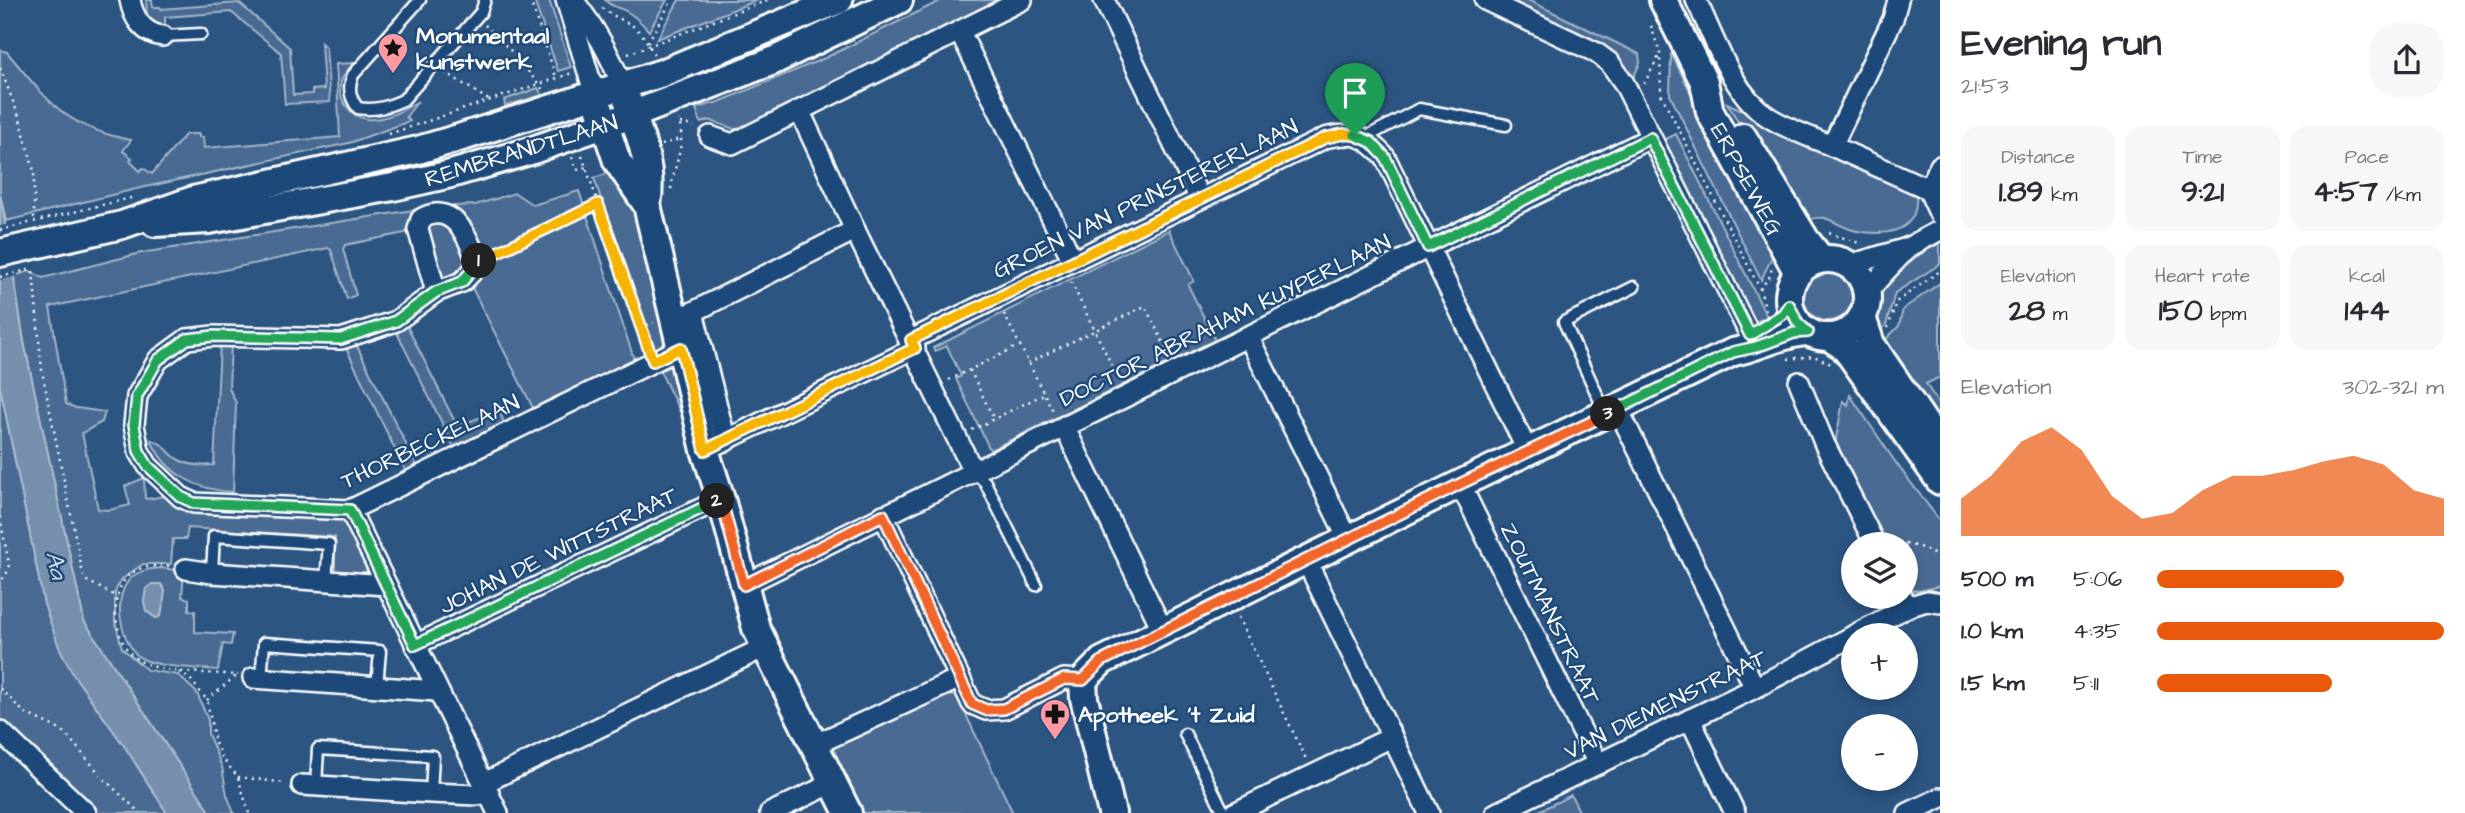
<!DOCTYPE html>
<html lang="en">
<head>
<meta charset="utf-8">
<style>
	body { margin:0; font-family:"Architects Daughter",sans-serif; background:#f7f7f7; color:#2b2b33; height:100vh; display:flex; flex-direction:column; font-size:26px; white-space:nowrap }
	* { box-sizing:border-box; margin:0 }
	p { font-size:23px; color:#7c7c81 }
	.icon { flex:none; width:38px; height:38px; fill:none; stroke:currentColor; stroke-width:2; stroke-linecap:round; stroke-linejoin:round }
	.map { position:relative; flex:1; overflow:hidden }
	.side { display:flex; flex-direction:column; background:#fff; width:525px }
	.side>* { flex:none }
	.tools { position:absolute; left:1841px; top:532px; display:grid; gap:14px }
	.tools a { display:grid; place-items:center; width:77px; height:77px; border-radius:50%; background:#fff; box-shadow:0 4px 10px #0003; font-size:35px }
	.pin { position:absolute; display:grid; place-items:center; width:60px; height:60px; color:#fff; margin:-72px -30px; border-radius:50% 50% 50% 0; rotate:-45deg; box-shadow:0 0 7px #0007 }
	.pin .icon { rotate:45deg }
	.km { position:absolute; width:35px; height:35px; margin:-18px; border-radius:50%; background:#222; color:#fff; font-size:19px; line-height:35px; text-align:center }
	.round { display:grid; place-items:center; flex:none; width:74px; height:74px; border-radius:28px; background:#f7f7f7 }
	.head { display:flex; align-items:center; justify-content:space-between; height:119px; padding:0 21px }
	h1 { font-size:38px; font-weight:700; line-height:52px }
	.metrics { display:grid; grid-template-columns:repeat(3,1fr); gap:10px; height:119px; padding:7px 21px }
	.metrics div { display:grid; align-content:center; border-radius:18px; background:#f7f7f7; text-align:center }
	.metrics b { font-size:30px; font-weight:700 }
	.metrics small { font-size:19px; font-weight:400 }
	.metrics p { font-size:19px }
	.chart { height:196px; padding:14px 21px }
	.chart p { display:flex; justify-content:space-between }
	.chart svg { width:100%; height:126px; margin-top:7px; fill:#ea580c; opacity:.7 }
	ul { padding:0 21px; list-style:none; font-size:23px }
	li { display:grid; grid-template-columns:112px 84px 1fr; align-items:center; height:52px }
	li i { height:18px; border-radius:9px; background:#ea580c }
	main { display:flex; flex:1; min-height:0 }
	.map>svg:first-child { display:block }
	.green { fill:#486b92; stroke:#a4b5c8; stroke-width:2; fill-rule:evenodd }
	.water { fill:#748fad; stroke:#acbcce; stroke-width:2 }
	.pier { fill:#2c5582 }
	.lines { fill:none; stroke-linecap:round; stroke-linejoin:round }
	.lane-casing { stroke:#fff; stroke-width:15 }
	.street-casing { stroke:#fff; stroke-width:24 }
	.secondary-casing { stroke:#fff; stroke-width:32 }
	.path { stroke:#fff; stroke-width:2.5; stroke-dasharray:2 5; stroke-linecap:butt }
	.lane { stroke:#1f4a7a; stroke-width:10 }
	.street { stroke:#1f4a7a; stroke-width:19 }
	.secondary { stroke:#1f4a7a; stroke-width:26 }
	.split-1-casing { stroke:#fff; stroke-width:14 }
	.split-2-casing { stroke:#fff; stroke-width:14 }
	.split-3-casing { stroke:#fff; stroke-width:14 }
	.split-4-casing { stroke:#fff; stroke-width:14 }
	.split-1 { stroke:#f5b400; stroke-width:9 }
	.split-2 { stroke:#22a559; stroke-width:9 }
	.split-3 { stroke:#f0652b; stroke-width:9 }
	.split-4 { stroke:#22a559; stroke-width:9 }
	.labels { text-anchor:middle; stroke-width:5; stroke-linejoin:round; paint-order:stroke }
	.poi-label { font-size:23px; font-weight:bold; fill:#fff; stroke:#1f4a7a; text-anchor:start }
	.street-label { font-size:23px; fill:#fff; stroke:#1f4a7a }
	.water-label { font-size:24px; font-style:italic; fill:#d5dde6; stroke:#1f4a7a }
</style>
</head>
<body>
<main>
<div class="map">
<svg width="1940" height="813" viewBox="0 0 1940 813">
	<rect width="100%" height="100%" fill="#2c5582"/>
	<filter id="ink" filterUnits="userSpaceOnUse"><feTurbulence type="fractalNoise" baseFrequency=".0143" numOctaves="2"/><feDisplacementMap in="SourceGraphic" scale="14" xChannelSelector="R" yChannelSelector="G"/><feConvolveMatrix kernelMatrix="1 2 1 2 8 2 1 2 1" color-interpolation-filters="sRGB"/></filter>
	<g filter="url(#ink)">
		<g class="green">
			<polygon points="146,0 152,0 153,7 160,7 161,9 239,3 290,48 293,95 312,94 312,90 324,89 321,43 326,48 330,102 285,104 281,53 231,12 165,17 165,28 159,27 147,17"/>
			<polygon points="534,0 549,0 571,67 558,71"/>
			<path d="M605,0H667L649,31C642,23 635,16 626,11C618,7 611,7 605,0Z"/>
			<polygon points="679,0 758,0 657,39"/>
			<polygon points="942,0 1004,0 741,129 734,129 709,120 701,123 696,108 719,102 825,58"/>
			<polygon points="1506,0 1528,0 1639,54 1640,63 1634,76 1628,79 1617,55 1612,52"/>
			<path d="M0,50L7,52C48,101 64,127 131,140L123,151L132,158L130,161L140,171L143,168L152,174L186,134H199V137H203L204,148L340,137L336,64L353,63C349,69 343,75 341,82C337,98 350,117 367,119C382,121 406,110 418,101L406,117L410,121L349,143L136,189L6,221L0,193Z"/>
			<polygon points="1671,53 1695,101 1775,251 1761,280 1670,95"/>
			<polygon points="538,88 542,95 505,106 504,100"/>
			<path d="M1727,103L1906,186L1916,195C1919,233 1886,236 1857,231C1845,229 1836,222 1825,218C1818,216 1806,221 1798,222Z"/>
			<polygon points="1676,134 1767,317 1758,321 1748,320 1660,142"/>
			<polygon points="615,171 637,206 666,344 652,352 594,178"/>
			<polygon points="579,191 634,359 533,408 468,280 480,271 435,207 475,205 515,193 533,205"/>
			<polygon points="420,209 414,216 410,232 345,245 343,249 356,295 347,299 331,250 328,248 50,307 66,404 76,408 105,412 102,422 82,433 98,509 109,510 130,505 125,486 144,478 145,498 147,499 182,493 347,514 371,565 362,577 335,573 335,537 188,528 186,539 173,539 171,564 143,564 121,580 115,592 115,621 122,648 147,670 178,675 197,693 208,720 208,734 222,767 227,795 234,813 211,813 84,621 24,342 14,276 30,271 43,278 141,253"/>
			<polygon points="442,218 467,248 469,265 452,281 440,280 426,226"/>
			<polygon points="1169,230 1194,281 1188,285 1215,340 990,450 956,379 961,376 947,346 935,351 933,348"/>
			<path d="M1940,243V264L1895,293L1886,325L1876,336L1872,330C1874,318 1874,302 1879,291C1886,276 1925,250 1940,243Z"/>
			<circle cx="1828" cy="297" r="24"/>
			<polygon points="1940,283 1940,377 1926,384 1940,406 1940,438 1880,345 1899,326 1903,309"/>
			<polygon points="404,320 457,426 495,412 500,412 504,423 454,447 393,325"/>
			<polygon points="355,342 417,466 406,472 344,344"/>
			<path d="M220,344H231L229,388L236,403L233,492C197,490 165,474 151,440C164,442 168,454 179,460C190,466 202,466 214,465Z"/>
			<polygon points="670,359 684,420 657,365"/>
			<polygon points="0,386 44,604 73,674 125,747 167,813 94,813 0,722"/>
			<polygon points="1850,395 1896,463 1940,521 1940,586 1919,591 1906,589 1906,544 1884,544 1835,444 1843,401 1848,405"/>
			<path d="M161,568L184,571L182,597L189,599V610L195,611V632L233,634L231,645L223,644L218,670C199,668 150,668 137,655C120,638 112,597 131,578C139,570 150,569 161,568ZM152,584L165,591L161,615L156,618L146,611L144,602L146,589Z"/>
			<polygon points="943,695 957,696 1013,813 858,813 831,756 833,748"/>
			<polygon points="1571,795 1580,813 1535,813"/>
		</g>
		<g class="water">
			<polygon points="0,193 24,342 84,621 211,813 167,813 125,747 73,674 59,647 44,604 0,386"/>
			<polygon points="152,584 161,584 165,591 161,616 156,618 146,611 144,602 146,589"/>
		</g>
		<polygon class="pier" points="10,224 18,276 0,280 0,226"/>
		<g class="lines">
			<g class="lane-casing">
				<g id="lane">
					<path d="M420,0L353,75C348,87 349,97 358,108C375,111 387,107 403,100L481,12L485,0"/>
					<polyline points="163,36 201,34"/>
					<polyline points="1366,139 1372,134 1419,109 1506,125"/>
					<polyline points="1605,412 1564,322 1634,287"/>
					<polyline points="973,471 985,482 1036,585"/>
					<polyline points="212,573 214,536 329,544 326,580"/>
					<polyline points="261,680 264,643 380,651 377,686"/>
					<polyline points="1185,734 1224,813"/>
					<polyline points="316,786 318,749 433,756 431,793"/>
				</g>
			</g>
			<g class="street-casing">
				<g id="street">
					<path d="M130,0C133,17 143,34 163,36"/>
					<polyline points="566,0 595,95"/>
					<path d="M573,0C594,26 610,54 622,86"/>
					<polyline points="1104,0 1199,197"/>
					<polyline points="1485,0 1595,52 1610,63 1624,83 1756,347"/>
					<path d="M1696,0C1714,37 1732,93 1767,116C1786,129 1811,137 1832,146L1893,19L1898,0"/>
					<polyline points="960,32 1073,261"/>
					<polyline points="800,112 855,230 973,471"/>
					<polyline points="710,136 732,144 1022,0"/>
					<polyline points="1832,146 1928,189 1940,215"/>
					<polyline points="1928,189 1940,166"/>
					<polyline points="1849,265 1907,248 1940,230"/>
					<path d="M436,292L418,229L421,219C452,200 469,237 477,263L471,273L462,282L436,292L396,321L341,339L213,336L187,339L158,360L137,396L134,425L139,451L148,466L181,497L194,503L350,510L681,348"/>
					<path d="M1867,294C1878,277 1894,264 1907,248"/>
					<polyline points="693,312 726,441"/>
					<polyline points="673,318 693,312 855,230"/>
					<polyline points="1248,336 1348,539"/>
					<path d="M911,340L1325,138C1355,131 1364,135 1385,157L1528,452"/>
					<polyline points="1799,382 1825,445 1875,544"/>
					<polyline points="1618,409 1755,688"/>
					<polyline points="1064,426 1163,631"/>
					<polyline points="705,450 915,348"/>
					<polyline points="1460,484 1598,764"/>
					<polyline points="350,510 498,813"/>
					<polyline points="883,515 972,704 986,710 1004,709 1064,679 1083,680"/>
					<polyline points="1306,560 1429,813"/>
					<polyline points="186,569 212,573 386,585"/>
					<polyline points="744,585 1650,138"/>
					<polyline points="1903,598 1907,607 1927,601 1940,603"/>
					<polyline points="1854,635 1907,607"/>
					<polyline points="415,645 721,499"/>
					<polyline points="253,678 437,691"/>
					<polyline points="1690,719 1735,813"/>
					<polyline points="0,731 86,813"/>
					<polyline points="814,745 960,678"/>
					<polyline points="484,783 765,647"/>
					<polyline points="302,785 431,793 477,795 489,793"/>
					<polyline points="770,813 833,783"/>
					<polyline points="1234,813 1392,737"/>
					<polyline points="1496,813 1755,688 1853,636"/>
					<polyline points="1908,813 1940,798"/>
				</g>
			</g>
			<g class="secondary-casing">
				<g id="secondary">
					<polyline points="1663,0 1704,82 1710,112 1798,273"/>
					<path d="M627,99C639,133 654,169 647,205"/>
					<polyline points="600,110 617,161 647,205 705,450 721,499 756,628 848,813"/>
					<polyline points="1743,137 1806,240 1821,259"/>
					<polyline points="155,223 209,220 393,187 451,174 530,151 632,115 773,61 899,0"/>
					<polyline points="0,253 122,225 193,200 418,150 462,137 662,73 839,0"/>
					<circle cx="1828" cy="298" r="39"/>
					<polyline points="1862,317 1871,344 1940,446"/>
					<polyline points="1829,337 1843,346 1851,356 1940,481"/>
					<path d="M1112,813L1084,698L1083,680L1102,661L1460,484L1733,352C1759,347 1782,333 1808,332"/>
				</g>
			</g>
			<g class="path">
				<polyline points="530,0 557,80"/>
				<path d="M602,8C628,27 639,20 654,56"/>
				<polyline points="485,25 515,55 543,90"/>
				<polyline points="1651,26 1660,53 1661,94 1760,289 1768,319"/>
				<polyline points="648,42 672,0"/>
				<polyline points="628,54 768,0"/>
				<polyline points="0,68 20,119 34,171 34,220"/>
				<polyline points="445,72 490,101"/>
				<polyline points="1644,84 1659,56"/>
				<polyline points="680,123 694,126"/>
				<polyline points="389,134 572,73"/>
				<polyline points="662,145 682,138"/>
				<polyline points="582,156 647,345"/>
				<polyline points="572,157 577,170 586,167"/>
				<path d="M671,189C674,163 686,148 679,120"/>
				<polyline points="0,230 131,198"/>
				<polyline points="1829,233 1859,243"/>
				<polyline points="491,256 598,204"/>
				<polyline points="0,277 31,269 33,271 42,371 83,575 87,581 118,597"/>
				<polyline points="1071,282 1119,380"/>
				<polyline points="1760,289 1770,276 1772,267"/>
				<polyline points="1004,314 1053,411"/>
				<polyline points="640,327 654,323"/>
				<polyline points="1888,328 1896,302 1940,271"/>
				<polyline points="1788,359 1814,356 1831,364"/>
				<polyline points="1028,363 1145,306 1170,356"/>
				<polyline points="970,370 994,419"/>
				<polyline points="949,380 1018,346"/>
				<polyline points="972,430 1044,394"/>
				<polyline points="0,517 9,564 8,571 0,583"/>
				<polyline points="1892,542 1895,541 1923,548 1940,558"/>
				<path d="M169,566C154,566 140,565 128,576C108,595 114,644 137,659C160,675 210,672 238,675"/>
				<polyline points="1238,617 1306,759"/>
				<polyline points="179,672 190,679 207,700 215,743 223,759 238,777 249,813"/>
				<polyline points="0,689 25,713 63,731 105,780 140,813"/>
				<polyline points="207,700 237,675"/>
				<polyline points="238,777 286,783"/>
			</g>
			<use href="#lane" class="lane"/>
			<use href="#street" class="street"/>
			<use href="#secondary" class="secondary"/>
		</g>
	</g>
	<g class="lines" filter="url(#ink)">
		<g class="split-1-casing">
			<polyline id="split-1" points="479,261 598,204 653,361 681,348 705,450 915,348 911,340 1325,138 1343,134 1355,135"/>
		</g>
		<g class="split-2-casing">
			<polyline id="split-2" points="479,261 462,282 436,292 396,321 341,339 213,336 187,339 158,360 137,396 134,425 139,451 148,466 181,497 194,503 350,510 415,645 717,501"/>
		</g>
		<g class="split-3-casing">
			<polyline id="split-3" points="717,501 721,499 744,585 883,515 972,704 986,710 1004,709 1064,679 1083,680 1102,661 1460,484 1608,414"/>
		</g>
		<g class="split-4-casing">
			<polyline id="split-4" points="1355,135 1371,142 1385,157 1428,247 1650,138 1750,335 1783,314 1789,305 1798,323 1808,332 1794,333 1756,347 1733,352 1608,414"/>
		</g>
		<use href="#split-1" class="split-1"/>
		<use href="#split-2" class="split-2"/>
		<use href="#split-3" class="split-3"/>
		<use href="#split-4" class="split-4"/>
	</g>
	<defs>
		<g id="sight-pin" transform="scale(1.575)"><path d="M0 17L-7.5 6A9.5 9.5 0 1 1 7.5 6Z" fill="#ff9aa2" stroke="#1f4a7a"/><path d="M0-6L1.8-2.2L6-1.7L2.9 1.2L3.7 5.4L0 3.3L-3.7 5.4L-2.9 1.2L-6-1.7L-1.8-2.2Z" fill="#111"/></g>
		<g id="pharmacy-pin" transform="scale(1.575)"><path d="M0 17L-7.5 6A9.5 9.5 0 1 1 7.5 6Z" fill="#ff9aa2" stroke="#1f4a7a"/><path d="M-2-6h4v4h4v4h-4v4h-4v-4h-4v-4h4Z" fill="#111"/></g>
	</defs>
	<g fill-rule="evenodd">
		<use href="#sight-pin" x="393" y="48"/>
		<use href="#pharmacy-pin" x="1055" y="714"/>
	</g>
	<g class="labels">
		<g class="poi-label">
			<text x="416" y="43">Monumentaal<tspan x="416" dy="26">kunstwerk</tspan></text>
			<text x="1078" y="722">Apotheek 't Zuid</text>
		</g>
		<g class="street-label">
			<text transform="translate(521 150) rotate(-17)" y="8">REMBRANDTLAAN</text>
			<text transform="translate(1747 179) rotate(61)" y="8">ERPSEWEG</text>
			<text transform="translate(1145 198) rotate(-26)" y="8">GROEN VAN PRINSTERERLAAN</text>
			<text transform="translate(1225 320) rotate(-26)" y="8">DOCTOR ABRAHAM KUYPERLAAN</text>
			<text transform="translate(430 441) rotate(-25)" y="8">THORBECKELAAN</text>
			<text transform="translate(558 550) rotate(-26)" y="8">JOHAN DE WITTSTRAAT</text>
			<text transform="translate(1551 613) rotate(64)" y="8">ZOUTMANSTRAAT</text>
			<text transform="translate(1665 704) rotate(-26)" y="8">VAN DIEMENSTRAAT</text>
		</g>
		<g class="water-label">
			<text transform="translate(57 565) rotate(78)" y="8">Aa</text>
		</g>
	</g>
</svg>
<div class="tools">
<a><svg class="icon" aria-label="layers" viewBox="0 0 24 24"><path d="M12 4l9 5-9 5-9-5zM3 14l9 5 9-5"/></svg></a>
<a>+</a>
<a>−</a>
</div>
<div class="pin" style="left:1355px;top:135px;background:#1e9e55"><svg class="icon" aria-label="arrive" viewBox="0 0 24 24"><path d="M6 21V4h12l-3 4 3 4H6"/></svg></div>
<b class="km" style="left:479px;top:261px">1</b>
<b class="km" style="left:717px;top:501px">2</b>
<b class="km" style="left:1608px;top:414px">3</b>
</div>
<section class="side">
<div class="head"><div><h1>Evening run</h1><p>21:53</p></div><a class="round"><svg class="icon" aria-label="share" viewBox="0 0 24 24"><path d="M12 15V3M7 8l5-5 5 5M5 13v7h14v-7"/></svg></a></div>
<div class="metrics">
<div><p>Distance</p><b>1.89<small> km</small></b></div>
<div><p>Time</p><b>9:21</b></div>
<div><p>Pace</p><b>4:57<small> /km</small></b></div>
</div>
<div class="metrics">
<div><p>Elevation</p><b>28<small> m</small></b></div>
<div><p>Heart rate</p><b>150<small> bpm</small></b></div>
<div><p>kcal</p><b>144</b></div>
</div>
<div class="chart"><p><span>Elevation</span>302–321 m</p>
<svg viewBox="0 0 160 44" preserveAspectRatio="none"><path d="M0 44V31L10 23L20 11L30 6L40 14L50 30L60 38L70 36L80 28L90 23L100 23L110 21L120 18L130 16L140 19L150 28L160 31V44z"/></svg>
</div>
<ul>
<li><b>500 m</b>5:06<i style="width:65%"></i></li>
<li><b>1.0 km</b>4:35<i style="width:100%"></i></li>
<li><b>1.5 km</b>5:11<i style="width:61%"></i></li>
</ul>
</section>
</main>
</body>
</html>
